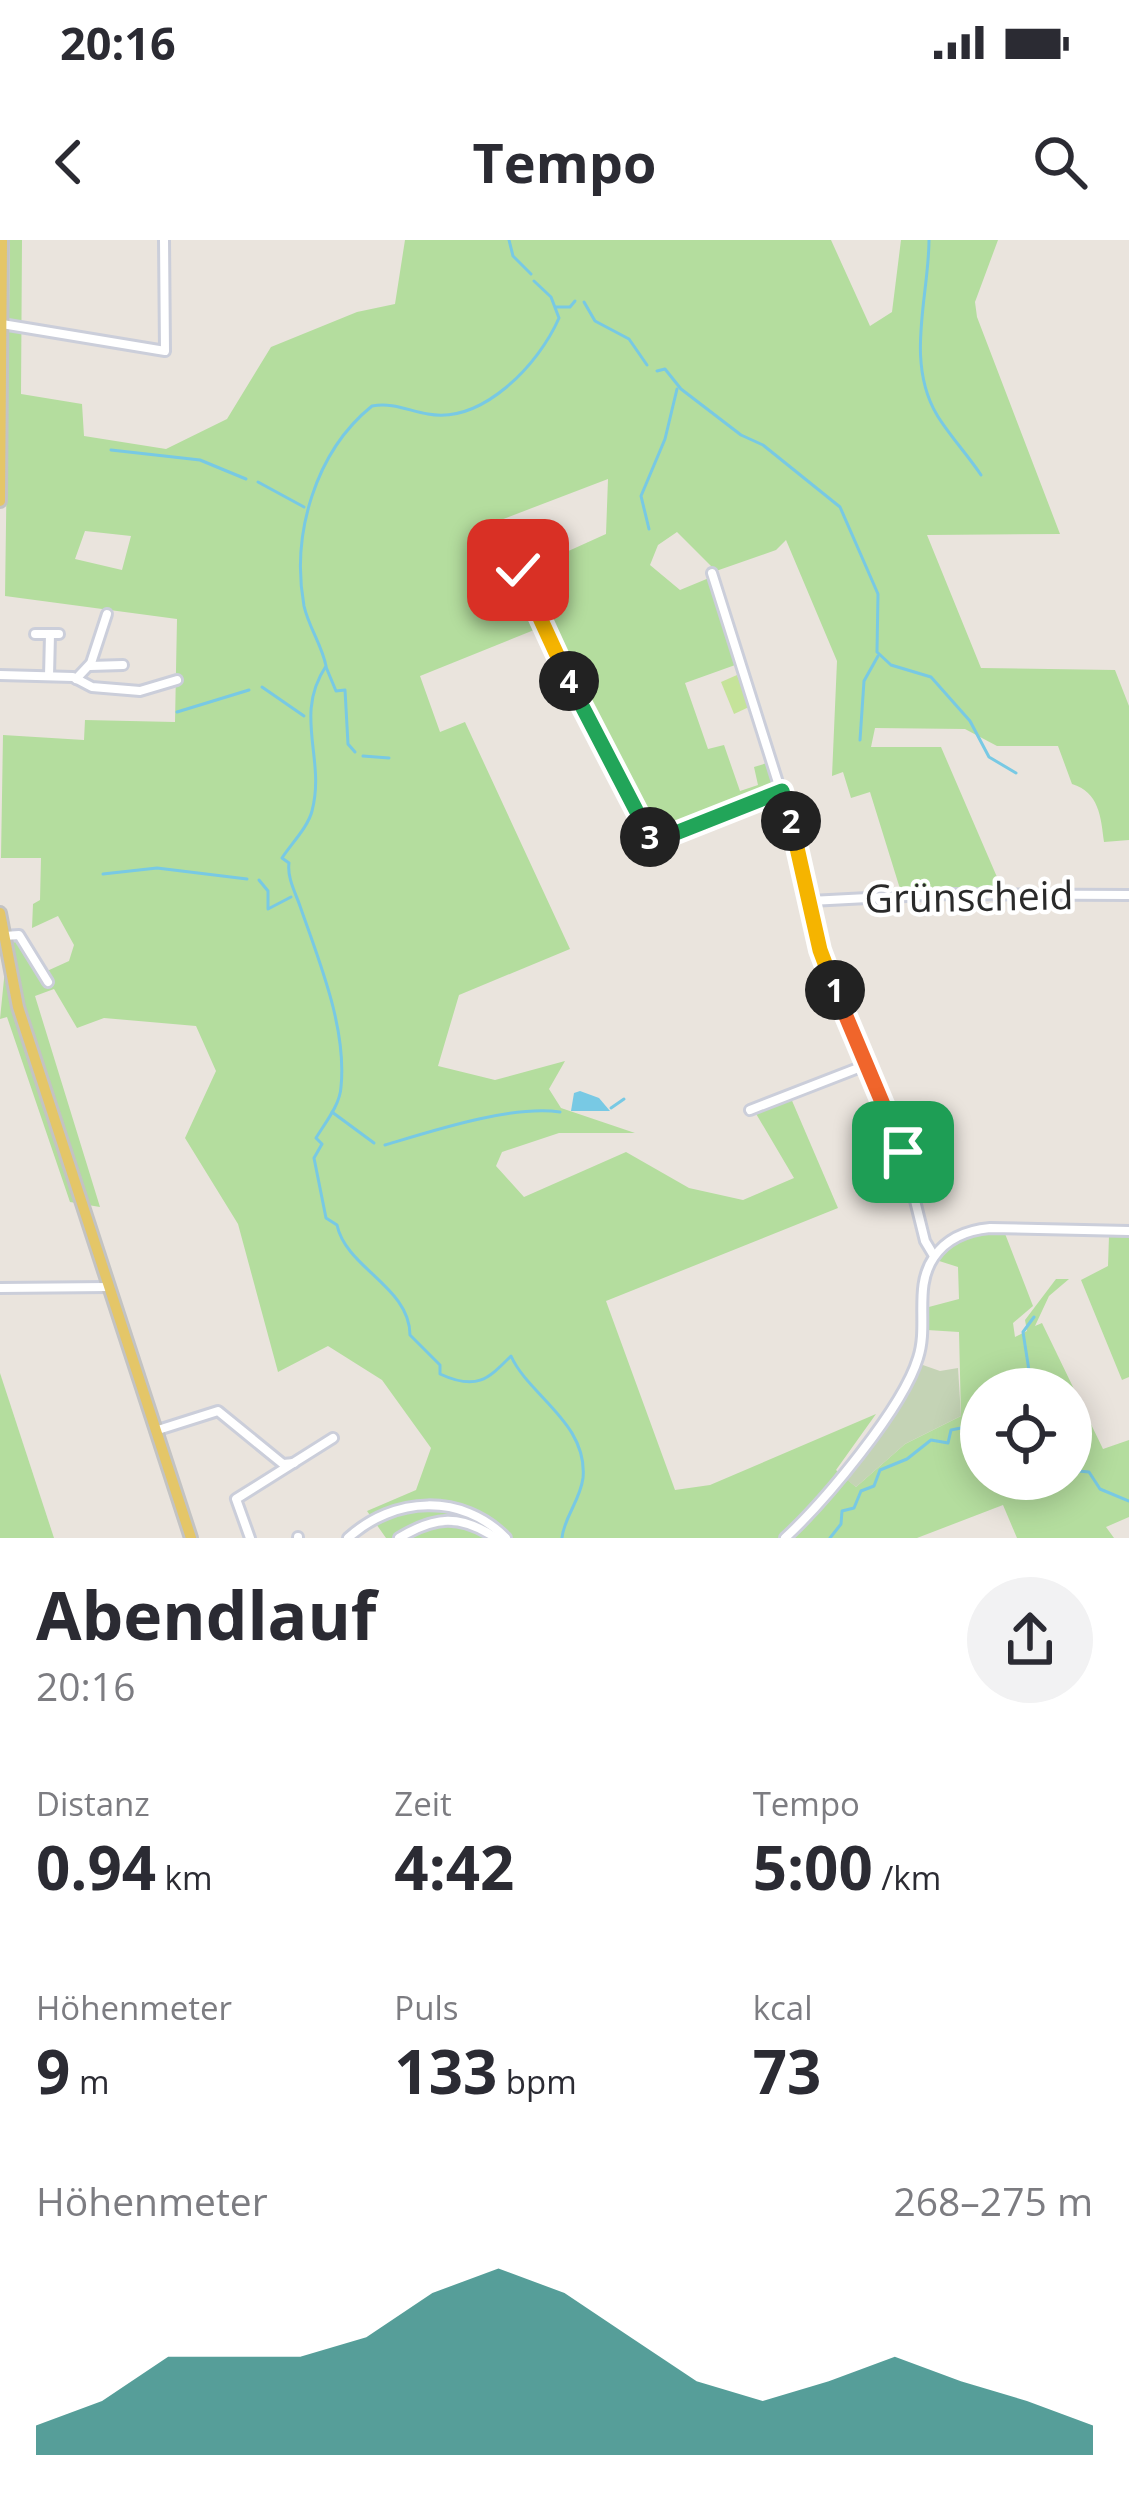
<!DOCTYPE html>
<html lang="de">
<head>
<meta charset="utf-8">
<style>
	body { margin:0; font-family:"Open Sans",sans-serif; background:#f2f2f3; color:#2b2b33; height:100vh; display:flex; flex-direction:column; font-size:45px; white-space:nowrap }
	* { box-sizing:border-box; margin:0 }
	p { font-size:39px; color:#7c7c81 }
	.icon { flex:none; width:66px; height:66px; fill:none; stroke:currentColor; stroke-width:2; stroke-linecap:round; stroke-linejoin:round }
	.map { position:relative; height:1298px; overflow:hidden }
	.panel { display:flex; flex-direction:column; background:#fff; flex:1 }
	.panel>* { flex:none }
	.controls { position:absolute; left:960px; top:1128px; display:grid; gap:24px }
	.controls a { display:grid; place-items:center; width:132px; height:132px; border-radius:50%; background:#fff; box-shadow:0 6px 30px #0003; font-size:60px }
	.pin { position:absolute; display:grid; place-items:center; width:102px; height:102px; color:#fff; margin:-51px; border-radius:24px; box-shadow:0 6px 18px #0006 }
	.km { position:absolute; width:60px; height:60px; margin:-30px; border-radius:50%; background:#222; color:#fff; font-size:33px; line-height:60px; text-align:center }
	.round { display:grid; place-items:center; flex:none; width:126px; height:126px; border-radius:63px; background:#f2f2f3 }
	.headline { display:flex; align-items:center; justify-content:space-between; height:204px; padding:0 36px }
	h1 { font-size:66px; font-weight:700; line-height:90px }
	.stats { display:grid; grid-template-columns:repeat(3,1fr); gap:18px; height:204px; padding:12px 36px }
	.stats div { display:grid; align-content:center }
	.stats b { font-size:60px; font-weight:700 }
	.stats small { font-size:33px; font-weight:400 }
	.stats p { font-size:33px }
	.chart { height:336px; padding:24px 36px }
	.chart p { display:flex; justify-content:space-between }
	.chart svg { width:100%; height:216px; margin-top:12px; fill:#0f766e; opacity:.7 }
	.status { display:flex; justify-content:space-between; align-items:center; height:84px; padding:0 60px; background:#fff; direction:ltr }
	.status svg { height:33px; fill:currentColor }
	header { display:flex; justify-content:space-between; align-items:center; height:156px; padding:0 36px; background:#fff; font-size:54px; font-weight:700 }
	.map>svg:first-child { display:block }
	.green { fill:#b4dd9e; fill-rule:evenodd }
	.cemetery { fill:#c4d3b5 }
	.pitch { fill:#c5e39a }
	.water { fill:#78c9e4 }
	.lines { fill:none; stroke-linecap:round; stroke-linejoin:round }
	.stream { stroke:#78c9e4; stroke-width:3 }
	.minor-casing { stroke:#cbceda; stroke-width:14 }
	.major-casing { stroke:#c3c3c3; stroke-width:16 }
	.minor { stroke:#fff; stroke-width:8 }
	.major { stroke:#e4c668; stroke-width:10 }
	.split-1-casing { stroke:#fff; stroke-width:24 }
	.split-2-casing { stroke:#fff; stroke-width:24 }
	.split-3-casing { stroke:#fff; stroke-width:24 }
	.split-4-casing { stroke:#fff; stroke-width:24 }
	.split-5-casing { stroke:#fff; stroke-width:24 }
	.split-1 { stroke:#f0652b; stroke-width:15 }
	.split-2 { stroke:#f5b400; stroke-width:15 }
	.split-3 { stroke:#22a559; stroke-width:15 }
	.split-4 { stroke:#22a559; stroke-width:15 }
	.split-5 { stroke:#f5b400; stroke-width:15 }
	.labels { text-anchor:middle; stroke-width:9; stroke-linejoin:round; paint-order:stroke }
	.street-label { font-size:39px; fill:#2a2a2a; stroke:#fff }
</style>
</head>
<body>
<div class="status"><b>20:16</b><svg viewBox="0 0 49 12"><path d="M0 12V9h3v3zM5 12V6h3v6zM10 12V3h3v9zM15 12V0h3v12zM26 1h20v11H26zM47 4h2v5h-2z"/></svg></div>
<header><svg class="icon" aria-label="back" viewBox="0 0 24 24"><path d="M15 5l-7 7 7 7"/></svg>Tempo<svg class="icon" aria-label="search" viewBox="0 0 24 24"><circle cx="10" cy="10" r="6"/><path d="M15 15l6 6"/></svg></header>
<div class="map">
<svg width="1129" height="1298" viewBox="0 0 1129 1298">
	<rect width="100%" height="100%" fill="#eae4dd"/>
	<g class="green">
		<path d="M10,0H22L21,154L82,164L84,196L166,209L227,179L271,107L357,72L395,64L405,0H831L870,86L892,72L901,0H998L975,62L977,77L1060,294L927,295L981,428L1115,430L1129,466V600L1104,602C1101,577 1099,552 1072,544L1058,506H997L965,489L875,488L871,507H941L1003,651L901,652L870,552L851,558L843,532L832,536L837,421L786,300L776,310L716,331L677,292L658,305L650,325L680,350L709,338L738,424L685,443L708,509L724,505L740,551L758,545L754,527L770,522L779,550L655,597L550,398L522,332L606,294L608,239L498,281L515,329L486,337L498,370L528,361L539,388L420,436L440,492L465,482L570,709L459,755L438,826L495,840L565,821L549,849L561,868L635,893H559L502,912L496,926L524,957L626,912L689,948L743,960L794,938L755,872L790,856L838,968L606,1061L675,1250L710,1245L876,1174L836,1230L856,1247L905,1204L961,1176L959,1092L927,1090L925,1068L959,1059L958,1027L936,1020L961,999L1004,991L1033,1066L1013,1083L1015,1097L1027,1091L1025,1080L1056,1039H1069L1049,1056L1035,1086L1042,1083L1103,1209L1129,1200V1277L1106,1287L1114,1298H1017L1003,1265L917,1298H386L367,1271L416,1250L431,1208L382,1140L328,1106L278,1132L238,984L185,898L216,831L196,786L104,778L77,788L54,749L35,756L100,967L70,962L7,777L0,779L8,699L18,697L45,737L47,731L69,721L74,705L58,676L32,688L33,664L40,660L41,618H1L3,495L84,500L85,480L175,482L177,379L5,356ZM85,291L131,296L122,330L75,319ZM981,1149H1071V1239H981Z"/>
		<polygon points="1129,995 1129,1137 1122,1140 1081,1040 1108,1026 1109,996"/>
		<polygon points="0,1133 54,1298 0,1298"/>
	</g>
	<polygon class="cemetery" points="920,1124 940,1131 958,1128 961,1176 905,1204 856,1247 842,1236"/>
	<polygon class="pitch" points="737,435 749,467 734,474 721,442"/>
	<polygon class="water" points="580,851 599,858 610,871 571,871 574,853"/>
	<g class="lines">
		<g class="stream">
			<polyline points="509,0 513,16 531,34"/>
			<path d="M929,0C929,56 905,121 937,175C949,195 967,214 981,235"/>
			<path d="M534,41L551,57L559,78C539,124 483,184 428,174C409,171 393,162 372,166C315,212 291,295 304,366C309,388 322,405 326,426C293,476 326,518 312,571C308,587 291,604 282,618L289,623C287,637 295,652 300,666C319,721 347,788 341,847C340,865 325,883 316,898L322,904L314,918L326,978L337,985C346,1028 410,1047 410,1095L440,1125V1134C477,1151 488,1139 511,1116C529,1156 588,1183 583,1238C580,1261 564,1277 562,1298"/>
			<polyline points="584,62 595,81 629,99 647,125"/>
			<polyline points="556,67 570,67 575,61"/>
			<polyline points="657,131 665,129 681,149 741,195 763,205 840,267 878,354 877,412 891,425 931,437 970,481 989,517 1016,533"/>
			<polyline points="111,210 200,220 246,239"/>
			<polyline points="258,242 304,267"/>
			<polyline points="649,289 641,256 665,199 677,149"/>
			<polyline points="326,427 336,451 345,450 348,504 355,512"/>
			<polyline points="262,447 304,476"/>
			<polyline points="177,472 249,450"/>
			<polyline points="860,500 864,441 878,416"/>
			<polyline points="363,516 389,518"/>
			<polyline points="103,634 157,628 247,639"/>
			<polyline points="259,640 268,651 268,669 291,657"/>
			<polyline points="611,868 624,859"/>
			<polyline points="332,872 374,903"/>
			<path d="M385,905C435,890 512,865 560,872"/>
			<polyline points="1016,1149 1030,1137 1023,1092 1034,1077"/>
			<polyline points="1071,1212 1078,1231 1089,1232 1100,1249 1129,1261"/>
			<polyline points="830,1298 841,1284 842,1271 854,1268 861,1251 874,1246 880,1230 907,1219 931,1200 948,1203 951,1190 981,1184"/>
		</g>
		<g class="minor-casing">
			<g id="minor">
				<polyline points="2,84 165,111 164,0"/>
				<polyline points="502,288 549,403 653,602 782,551"/>
				<polyline points="712,333 798,606 820,710 903,912 925,1001 934,1016"/>
				<polyline points="35,394 59,394"/>
				<polyline points="90,426 123,425"/>
				<polyline points="0,435 73,437 92,447 140,451 177,440"/>
				<polyline points="49,436 50,394"/>
				<polyline points="76,439 91,423 107,374"/>
				<polyline points="810,661 945,654 1129,655"/>
				<polyline points="4,696 19,695 48,742"/>
				<polyline points="750,870 866,825"/>
				<polyline points="0,1048 109,1047"/>
				<polyline points="158,1190 218,1171 283,1224 294,1223"/>
				<polyline points="250,1298 236,1259 333,1198"/>
				<polyline points="298,1298 298,1297"/>
				<path d="M348,1298C394,1256 462,1253 506,1298"/>
				<path d="M399,1298C435,1276 460,1274 496,1298"/>
				<path d="M785,1298C824,1262 903,1168 918,1118C929,1085 913,1047 934,1017C947,998 968,990 990,988L1129,991"/>
			</g>
		</g>
		<g class="major-casing">
			<g id="major">
				<polyline points="0,261 2,0"/>
				<polyline points="0,673 18,767 191,1298"/>
			</g>
		</g>
		<use href="#minor" class="minor"/>
		<use href="#major" class="major"/>
	</g>
	<g class="lines">
		<g class="split-1-casing">
			<polyline id="split-1" points="835,750 903,912"/>
		</g>
		<g class="split-2-casing">
			<polyline id="split-2" points="791,581 820,710 835,750"/>
		</g>
		<g class="split-3-casing">
			<polyline id="split-3" points="650,597 653,602 782,551 791,581"/>
		</g>
		<g class="split-4-casing">
			<polyline id="split-4" points="569,441 650,597"/>
		</g>
		<g class="split-5-casing">
			<polyline id="split-5" points="518,330 569,441"/>
		</g>
		<use href="#split-1" class="split-1"/>
		<use href="#split-2" class="split-2"/>
		<use href="#split-3" class="split-3"/>
		<use href="#split-4" class="split-4"/>
		<use href="#split-5" class="split-5"/>
	</g>
	<g class="labels">
		<g class="street-label">
			<text transform="translate(969 657) rotate(-1)" y="14">Grünscheid</text>
		</g>
	</g>
</svg>
<div class="controls">
<a><svg class="icon" aria-label="locate" viewBox="0 0 24 24"><circle cx="12" cy="12" r="6"/><path d="M12 2v4M12 18v4M2 12h4M18 12h4"/></svg></a>
</div>
<div class="pin" style="left:903px;top:912px;background:#1e9e55"><svg class="icon" aria-label="arrive" viewBox="0 0 24 24"><path d="M6 21V4h12l-3 4 3 4H6"/></svg></div>
<div class="pin" style="left:518px;top:330px;background:#d93025"><svg class="icon" aria-label="check" viewBox="0 0 24 24"><path d="M5 12l5 5 9-10"/></svg></div>
<b class="km" style="left:835px;top:750px">1</b>
<b class="km" style="left:791px;top:581px">2</b>
<b class="km" style="left:650px;top:597px">3</b>
<b class="km" style="left:569px;top:441px">4</b>
</div>
<section class="panel">
<div class="headline"><div><h1>Abendlauf</h1><p>20:16</p></div><a class="round"><svg class="icon" aria-label="share" viewBox="0 0 24 24"><path d="M12 15V3M7 8l5-5 5 5M5 13v7h14v-7"/></svg></a></div>
<div class="stats">
<div><p>Distanz</p><b>0.94<small> km</small></b></div>
<div><p>Zeit</p><b>4:42</b></div>
<div><p>Tempo</p><b>5:00<small> /km</small></b></div>
</div>
<div class="stats">
<div><p>Höhenmeter</p><b>9<small> m</small></b></div>
<div><p>Puls</p><b>133<small> bpm</small></b></div>
<div><p>kcal</p><b>73</b></div>
</div>
<div class="chart"><p><span>Höhenmeter</span>268–275 m</p>
<svg viewBox="0 0 160 44" preserveAspectRatio="none"><path d="M0 44V38L10 33L20 24L30 24L40 24L50 20L60 11L70 6L80 11L90 20L100 29L110 33L120 29L130 24L140 29L150 33L160 38V44z"/></svg>
</div>
</section>
</body>
</html>
